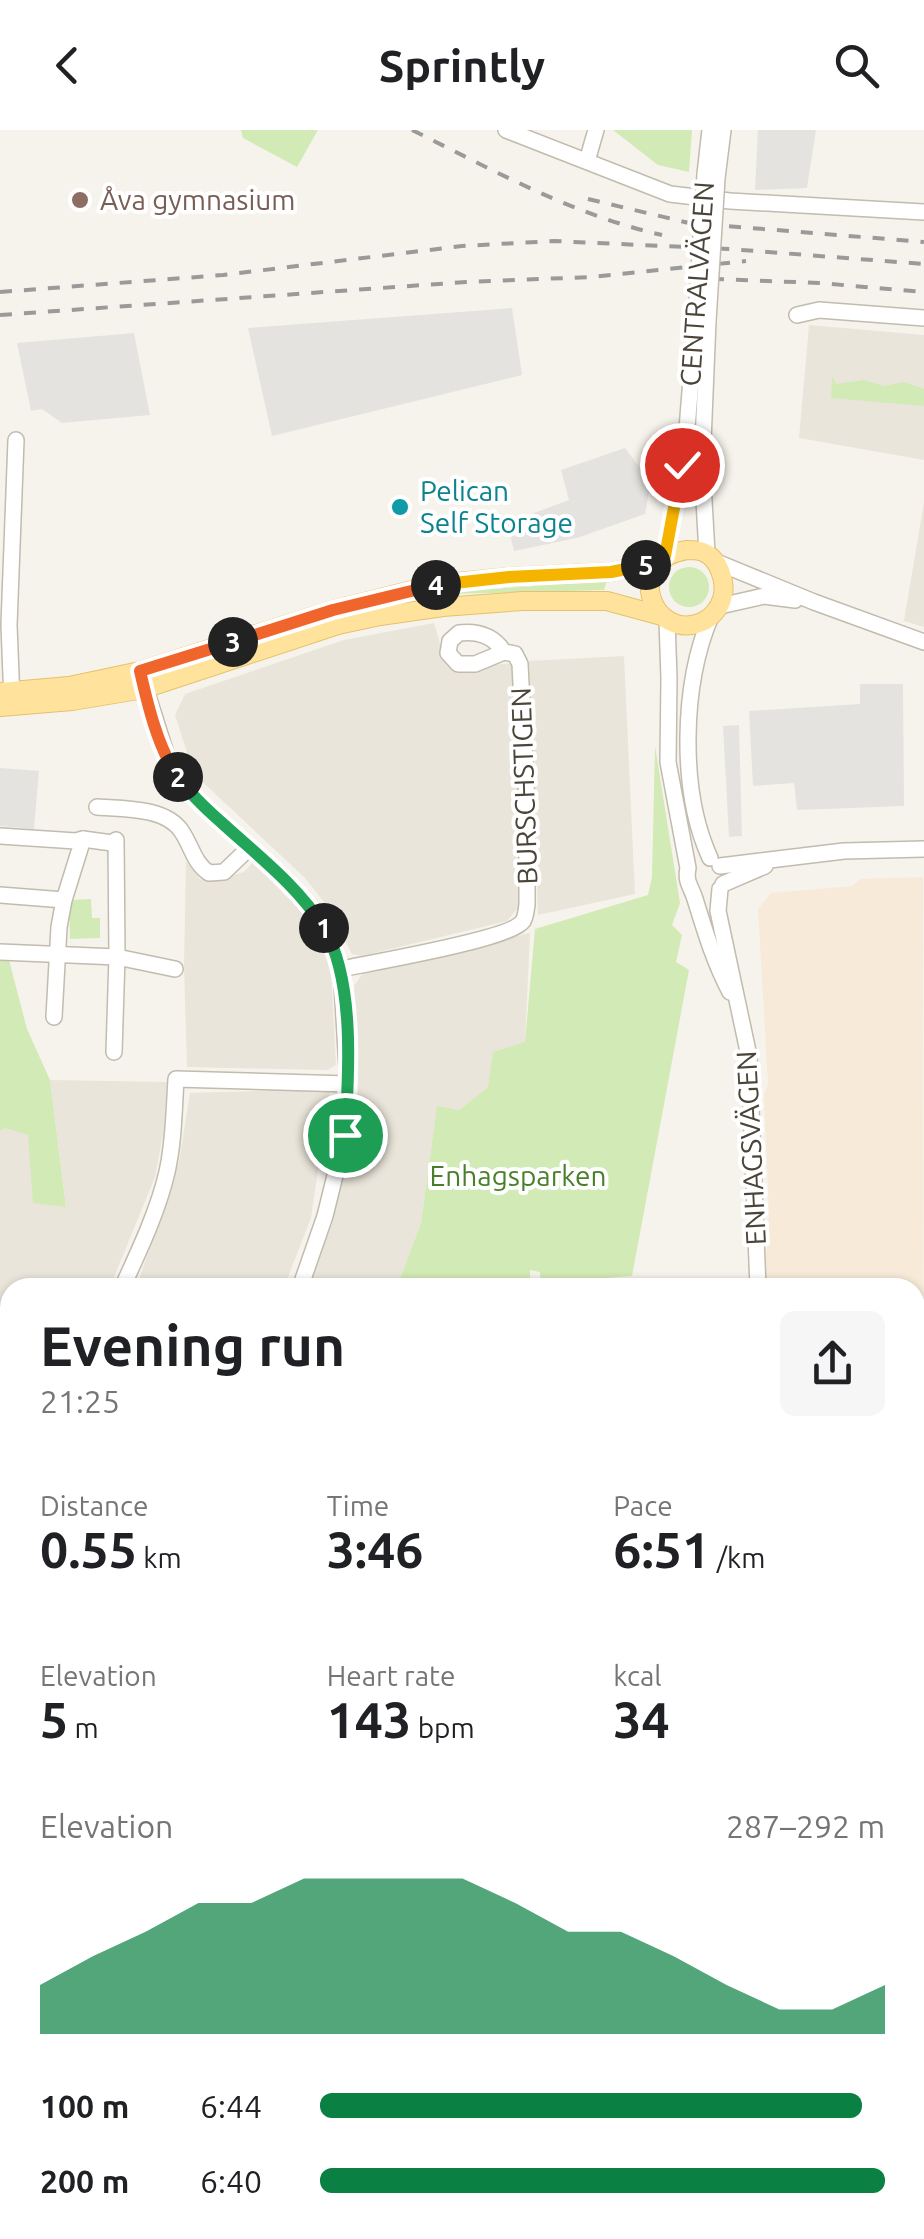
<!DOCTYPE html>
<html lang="en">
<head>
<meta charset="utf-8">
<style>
	body { margin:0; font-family:Ubuntu,sans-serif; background:#f6f6f6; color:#202124; height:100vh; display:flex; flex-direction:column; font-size:38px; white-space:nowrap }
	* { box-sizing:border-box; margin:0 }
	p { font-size:32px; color:#757577 }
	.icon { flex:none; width:55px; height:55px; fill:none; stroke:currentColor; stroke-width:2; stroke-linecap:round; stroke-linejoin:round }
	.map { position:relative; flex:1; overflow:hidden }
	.sheet { position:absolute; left:0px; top:1148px; width:925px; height:962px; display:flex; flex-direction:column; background:#fff; border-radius:30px 30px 0 0; box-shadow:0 2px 8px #0004 }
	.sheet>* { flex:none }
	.pin { position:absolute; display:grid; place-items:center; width:85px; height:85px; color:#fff; margin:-42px; border:5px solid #fff; border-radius:50%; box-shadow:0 2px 10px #0007 }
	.km { position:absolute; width:50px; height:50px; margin:-25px; border-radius:50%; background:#222; color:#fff; font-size:28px; line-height:50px; text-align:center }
	.round { display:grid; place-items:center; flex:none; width:105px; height:105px; border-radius:15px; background:#f6f6f6 }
	.headline { display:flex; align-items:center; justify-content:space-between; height:170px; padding:0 40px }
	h1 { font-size:55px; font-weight:700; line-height:75px }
	.metrics { display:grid; grid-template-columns:repeat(3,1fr); gap:15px; height:170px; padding:10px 40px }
	.metrics div { display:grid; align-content:center }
	.metrics b { font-size:50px; font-weight:700 }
	.metrics small { font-size:28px; font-weight:400 }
	.metrics p { font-size:28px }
	.chart { height:280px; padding:20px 40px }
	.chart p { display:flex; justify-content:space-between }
	.chart svg { width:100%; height:180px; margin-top:10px; fill:#0b8043; opacity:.7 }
	ul { padding:0 40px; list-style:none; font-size:32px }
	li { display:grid; grid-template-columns:160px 120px 1fr; align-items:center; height:75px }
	li i { height:25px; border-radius:12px; background:#0b8043 }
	header { display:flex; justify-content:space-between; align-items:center; height:130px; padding:0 40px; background:#fff; font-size:45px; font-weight:700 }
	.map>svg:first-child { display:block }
	.residential { fill:#eae5da }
	.commercial { fill:#f7ead8 }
	.education { fill:#efe8d6 }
	.green { fill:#d2eab5 }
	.parking { fill:#e5e3e0 }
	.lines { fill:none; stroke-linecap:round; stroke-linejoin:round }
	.minor-casing { stroke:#c2bbae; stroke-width:18 }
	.major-casing { stroke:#e6c16a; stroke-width:20 }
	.minor { stroke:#fff; stroke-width:15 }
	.major { stroke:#ffe39c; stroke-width:18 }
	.rail { stroke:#9a9a9a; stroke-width:4; stroke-dasharray:12 12; stroke-linecap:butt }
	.minor-bridge-casing { stroke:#c2bbae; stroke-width:18; stroke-linecap:butt }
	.minor-bridge { stroke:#fff; stroke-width:15 }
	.split-1-casing { stroke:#fff; stroke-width:20 }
	.split-2-casing { stroke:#fff; stroke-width:20 }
	.split-3-casing { stroke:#fff; stroke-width:20 }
	.split-4-casing { stroke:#fff; stroke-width:20 }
	.split-5-casing { stroke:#fff; stroke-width:20 }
	.split-6-casing { stroke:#fff; stroke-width:20 }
	.split-1 { stroke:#22a559; stroke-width:12 }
	.split-2 { stroke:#22a559; stroke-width:12 }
	.split-3 { stroke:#f0652b; stroke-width:12 }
	.split-4 { stroke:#f0652b; stroke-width:12 }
	.split-5 { stroke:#f5b400; stroke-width:12 }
	.split-6 { stroke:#f5b400; stroke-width:12 }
	.education-dot { fill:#8d6e63; stroke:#fff; stroke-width:4 }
	.culture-dot { fill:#0f9aa8; stroke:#fff; stroke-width:4 }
	.labels { text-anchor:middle; stroke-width:8; stroke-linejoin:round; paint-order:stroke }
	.education-label { font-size:28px; fill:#785e54; stroke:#fff; text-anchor:start }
	.street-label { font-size:28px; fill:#4b4439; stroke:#fff }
	.culture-label { font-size:28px; fill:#0d838f; stroke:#fff; text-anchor:start }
	.park-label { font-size:28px; fill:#4a7f2a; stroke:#fff }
</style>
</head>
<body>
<header><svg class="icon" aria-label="back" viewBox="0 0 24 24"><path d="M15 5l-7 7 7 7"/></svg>Sprintly<svg class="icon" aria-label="search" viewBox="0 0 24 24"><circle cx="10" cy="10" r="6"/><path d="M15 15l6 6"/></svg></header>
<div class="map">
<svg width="924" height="2109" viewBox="0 0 924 2109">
	<rect width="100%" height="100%" fill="#f6f3ec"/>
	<g class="residential">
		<polygon points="809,195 924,205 924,330 799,308"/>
		<polygon points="924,372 924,497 904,491"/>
		<polygon points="434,493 446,534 452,538 517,533 522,773 507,791 362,826 352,824 327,776 305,748 194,644 175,585 185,564 344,510"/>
		<polygon points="624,526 635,764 538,785 529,531"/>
		<polygon points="186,731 200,749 224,748 244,742 254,731 301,776 317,799 331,840 336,935 327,940 187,937 184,837"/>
		<polygon points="530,803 525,912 488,957 459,980 437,977 421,1093 397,1157 308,1158 333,1091 358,973 354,856 363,843"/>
		<polygon points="50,950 167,952 164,999 155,1047 110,1157 10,1158 10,1182 0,1177 0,1001 5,997 28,1005 66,1076"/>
		<polygon points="330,959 311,1088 284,1157 136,1158 179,1032 190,963"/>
		<polygon points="0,1212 10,1214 8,1302 0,1298"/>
		<polygon points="10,1378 10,1473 0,1476 0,1384"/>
		<polygon points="10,1494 10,1569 0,1572 0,1498"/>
		<polygon points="10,1615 10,1788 0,1794 0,1620"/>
		<polygon points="915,1831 924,1831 924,2109 901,2109 899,2100 915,2100"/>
		<polygon points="171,2100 471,2100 484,2103 486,2109 174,2109"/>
	</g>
	<polygon class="commercial" points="923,747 924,1511 916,1511 916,1529 924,1530 924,1754 915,1754 915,1158 764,1157 769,1084 764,965 768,954 758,779 771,763 853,756 860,749"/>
	<g class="education">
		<polygon points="0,1902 10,1912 10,2012 0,2015"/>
		<polygon points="10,2051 10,2100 162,2100 165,2109 0,2109 0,2054"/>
	</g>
	<g class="green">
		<polygon points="241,0 318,0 297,37 243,8"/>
		<polygon points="613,0 692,0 689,42 658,35"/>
		<polygon points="832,246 836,254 864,250 884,256 904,252 924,259 924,276 831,268"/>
		<circle cx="689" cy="457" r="20"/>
		<polygon points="607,451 604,460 449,464 448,462"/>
		<polygon points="655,616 680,773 672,795 682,805 676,832 689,840 632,1146 579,1150 581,1157 541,1157 540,1142 530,1140 530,1157 397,1157 421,1093 437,976 459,980 488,957 493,922 525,912 535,799 648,765 652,747"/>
		<polygon points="91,769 92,788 100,788 100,808 70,809 69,770"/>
		<polygon points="0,830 9,830 27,899 50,950 66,1077 33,1073 28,1005 5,998 0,1001"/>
		<polygon points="0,1298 10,1302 10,1378 0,1384"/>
		<polygon points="471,2100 622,2100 623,2109 486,2109 483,2104 473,2107"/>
		<polygon points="631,2100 793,2100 794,2109 632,2109"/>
	</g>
	<g class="parking">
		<polygon points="758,0 816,0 807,58 755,60"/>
		<polygon points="512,178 522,245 272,306 248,198"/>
		<polygon points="134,203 150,285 62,293 42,279 31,281 17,213"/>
		<polygon points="625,318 651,352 645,384 577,408 514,421 507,393 569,370 561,340"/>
		<polygon points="860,554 903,554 904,676 797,680 794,653 753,656 749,581 860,574"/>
		<polygon points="739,595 742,706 729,707 723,596"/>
		<polygon points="0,638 39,641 34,699 0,696"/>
	</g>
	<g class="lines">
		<g class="minor-casing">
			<g id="minor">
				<polyline points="506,0 670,64 730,71 924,82"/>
				<polyline points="587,31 596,0"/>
				<polyline points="705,44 710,0"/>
				<polyline points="717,48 723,0"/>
				<polyline points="797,185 819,180 924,188"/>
				<polyline points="707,423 702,336 708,191"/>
				<polyline points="665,426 686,311 696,188"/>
				<polyline points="714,431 814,472 924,512"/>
				<polyline points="720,476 764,466 795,470"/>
				<path d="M667,491L669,548L668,632L688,738C685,752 691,756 695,769C705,801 714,832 730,862"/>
				<polyline points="140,541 170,636 186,659 289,754 319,791 333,814 341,839 348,954 345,1005 325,1086 300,1158"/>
				<polyline points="12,571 9,495 16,310"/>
				<path d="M97,677C123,679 166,677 182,702C192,717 194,733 209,743L224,742L249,718"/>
				<polyline points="0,706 76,711 83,709 64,770 59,797 54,887"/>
				<polyline points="83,709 112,713 116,710 117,827 114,922"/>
				<path d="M710,728C679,660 682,554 711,486"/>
				<polyline points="720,736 844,721 924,719"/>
				<polyline points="723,754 765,736"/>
				<polyline points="720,759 718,781 749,926 758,1158"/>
				<polyline points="0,765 64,770"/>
				<polyline points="0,822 117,827 175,839"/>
				<path d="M341,839C369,833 512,809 523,791C526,786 526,780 527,775V674L520,534L515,524L504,522C493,505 478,501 459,503L450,511L448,523L458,534H475L504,522"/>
				<path d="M122,1158C139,1121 158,1081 167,1042C174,1011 174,980 176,949L348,954"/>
				<polyline points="0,1204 10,1208"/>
				<polyline points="0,1491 10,1486"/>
				<polyline points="0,1701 10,1696"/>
				<polyline points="0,1740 10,1751"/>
				<polyline points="915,1822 924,1823"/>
				<polyline points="0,2039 10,2036"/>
				<polyline points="808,2100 808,2109"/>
				<polyline points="447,2109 467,2101"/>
			</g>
		</g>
		<g class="major-casing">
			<g id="major">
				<path d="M687,420C692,420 698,420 703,422C719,428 727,453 722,469C719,479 711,488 702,492C652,513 622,430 687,420Z"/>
				<polyline points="0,562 69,556 140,541 333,480 437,454 509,447 611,442 659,432"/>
				<polyline points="0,577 72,571 144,559 338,495 380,486 443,477 522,471 607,471 662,486"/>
			</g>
		</g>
		<use href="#minor" class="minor"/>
		<use href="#major" class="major"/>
		<g class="rail">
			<path d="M412,0C493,40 573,85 662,105"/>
			<polyline points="588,69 689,93 924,112"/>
			<polyline points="688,148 819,153 924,162"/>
			<polyline points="0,162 223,145 462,116 554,111 729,119 924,134"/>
			<polyline points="0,185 466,152 591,147 746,131"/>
		</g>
		<g class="minor-bridge-casing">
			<g id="minor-bridge">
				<polyline points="696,188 705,44"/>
				<polyline points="708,191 717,48"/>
			</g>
		</g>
		<use href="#minor-bridge" class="minor-bridge"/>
	</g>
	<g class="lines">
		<g class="split-1-casing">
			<path id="split-1" d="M324,798C355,851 349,944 345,1005"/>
		</g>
		<g class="split-2-casing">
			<path id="split-2" d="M178,647C190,664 205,678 221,692C257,725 298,756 324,798"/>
		</g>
		<g class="split-3-casing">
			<path id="split-3" d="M178,647C158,618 148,576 140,541L233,512"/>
		</g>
		<g class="split-4-casing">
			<polyline id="split-4" points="233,512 333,480 436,455"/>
		</g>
		<g class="split-5-casing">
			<polyline id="split-5" points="436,455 509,447 611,442 646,435"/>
		</g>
		<g class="split-6-casing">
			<polyline id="split-6" points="646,435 659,432 665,426 682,335"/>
		</g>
		<use href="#split-1" class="split-1"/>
		<use href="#split-2" class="split-2"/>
		<use href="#split-3" class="split-3"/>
		<use href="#split-4" class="split-4"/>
		<use href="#split-5" class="split-5"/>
		<use href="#split-6" class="split-6"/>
	</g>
	<circle class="education-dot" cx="80" cy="70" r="10"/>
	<circle class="culture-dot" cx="400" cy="377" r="10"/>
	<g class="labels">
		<g class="education-label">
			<text x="100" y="80">Åva gymnasium</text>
		</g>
		<g class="street-label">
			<text transform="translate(697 154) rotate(-86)" y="10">CENTRALVÄGEN</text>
			<text transform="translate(524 656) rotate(-92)" y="10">BURSCHSTIGEN</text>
			<text transform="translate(751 1018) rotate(-93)" y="10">ENHAGSVÄGEN</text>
		</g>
		<g class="culture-label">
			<text x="420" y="371">Pelican<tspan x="420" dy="32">Self Storage</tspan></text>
		</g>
		<g class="park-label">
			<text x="518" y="1056">Enhagsparken</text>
		</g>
	</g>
</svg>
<div class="pin" style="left:345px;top:1005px;background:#1e9e55"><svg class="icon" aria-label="arrive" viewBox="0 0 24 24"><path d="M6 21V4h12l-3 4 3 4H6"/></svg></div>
<div class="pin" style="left:682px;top:335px;background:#d93025"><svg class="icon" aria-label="check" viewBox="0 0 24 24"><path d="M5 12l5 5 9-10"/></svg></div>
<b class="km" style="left:324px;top:798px">1</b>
<b class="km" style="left:178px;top:647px">2</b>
<b class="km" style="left:233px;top:512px">3</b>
<b class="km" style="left:436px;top:455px">4</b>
<b class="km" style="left:646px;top:435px">5</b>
<section class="sheet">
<div class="headline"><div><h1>Evening run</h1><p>21:25</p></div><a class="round"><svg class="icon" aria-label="share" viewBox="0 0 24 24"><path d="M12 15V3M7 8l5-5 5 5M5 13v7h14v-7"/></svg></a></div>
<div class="metrics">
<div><p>Distance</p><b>0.55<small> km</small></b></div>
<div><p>Time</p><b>3:46</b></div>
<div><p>Pace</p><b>6:51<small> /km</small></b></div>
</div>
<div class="metrics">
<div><p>Elevation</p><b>5<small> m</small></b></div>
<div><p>Heart rate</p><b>143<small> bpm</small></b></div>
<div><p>kcal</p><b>34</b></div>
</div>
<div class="chart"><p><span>Elevation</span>287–292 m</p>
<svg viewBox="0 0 160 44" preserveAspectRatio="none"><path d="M0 44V32L10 25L20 19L30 12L40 12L50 6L60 6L70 6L80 6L90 12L100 19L110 19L120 25L130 32L140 38L150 38L160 32V44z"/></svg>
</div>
<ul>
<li><b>100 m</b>6:44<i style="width:96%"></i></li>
<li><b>200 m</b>6:40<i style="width:100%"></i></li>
</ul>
</section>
</div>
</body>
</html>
